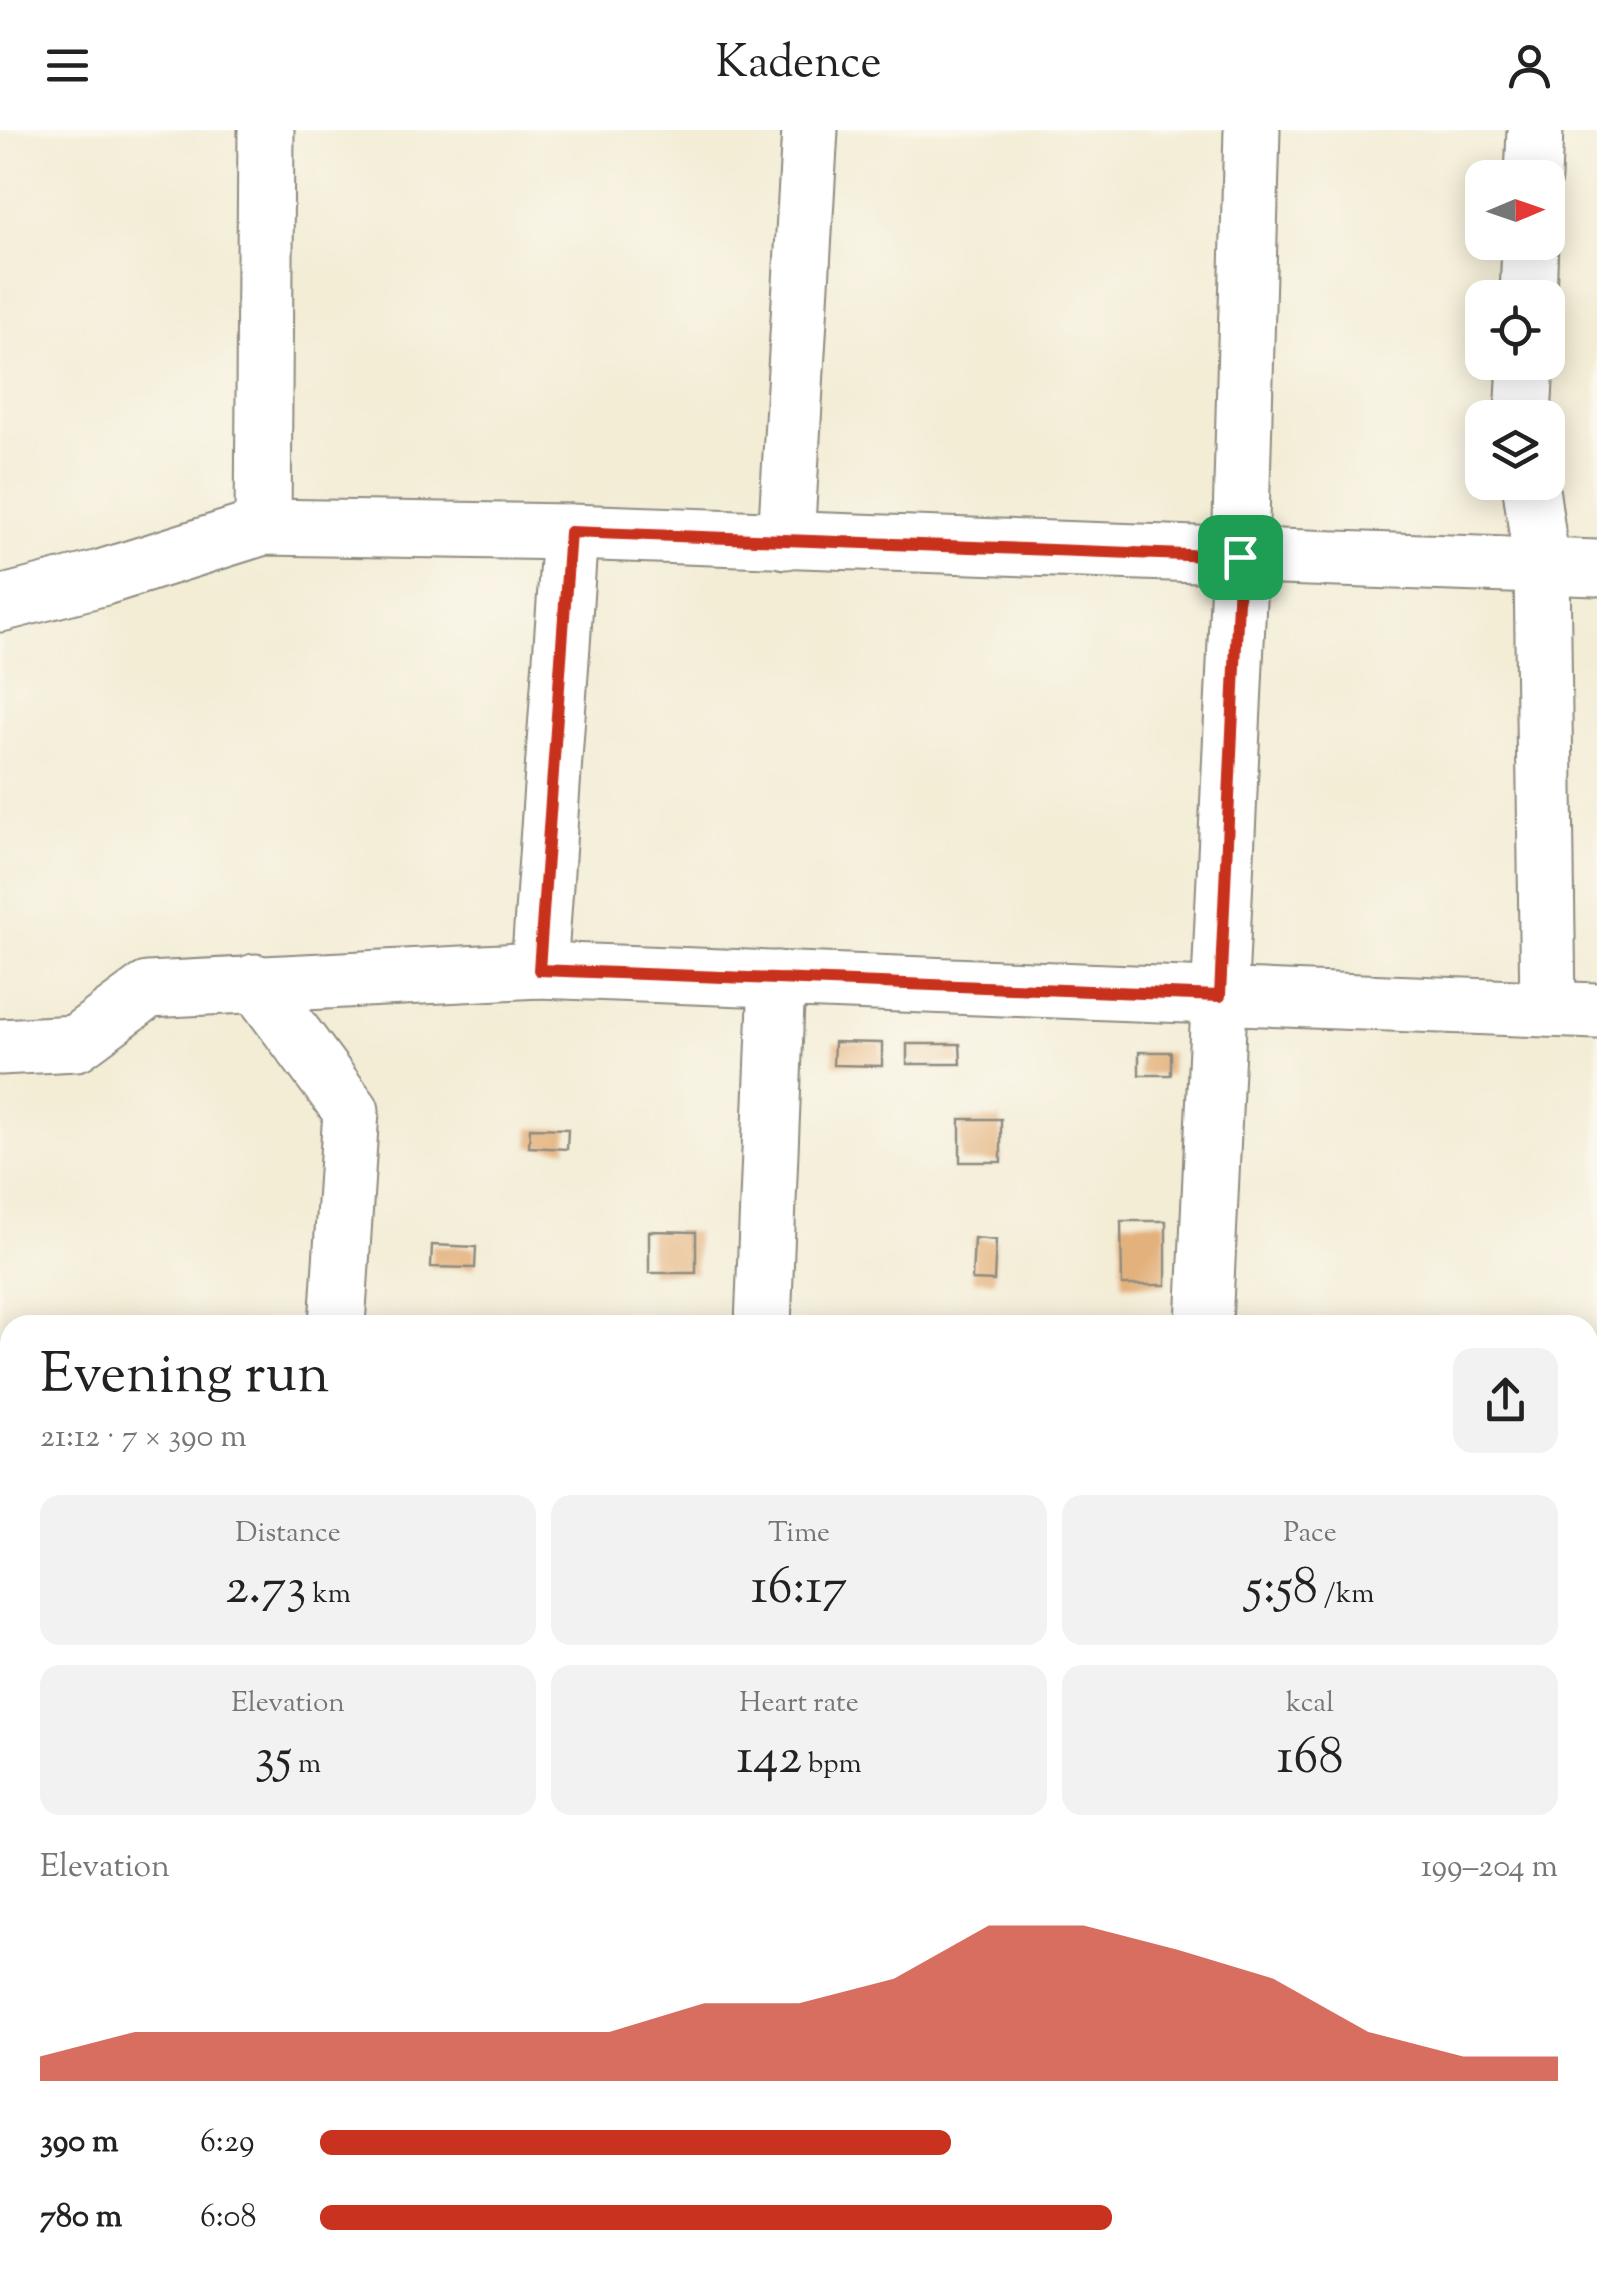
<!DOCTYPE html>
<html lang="en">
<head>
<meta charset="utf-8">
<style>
	body { margin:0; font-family:"Sorts Mill Goudy",serif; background:#f2f2f2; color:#222; height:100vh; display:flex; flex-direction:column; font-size:38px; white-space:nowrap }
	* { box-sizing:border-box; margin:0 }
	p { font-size:32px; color:#767676 }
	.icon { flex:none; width:55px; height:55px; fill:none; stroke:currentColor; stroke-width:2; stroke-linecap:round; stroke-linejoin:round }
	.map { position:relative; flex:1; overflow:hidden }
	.details { position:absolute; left:0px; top:1185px; width:1598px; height:962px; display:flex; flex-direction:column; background:#fff; border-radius:30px 30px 0 0; box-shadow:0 5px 25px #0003 }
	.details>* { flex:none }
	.needle { width:65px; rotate:88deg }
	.tools { position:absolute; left:1465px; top:30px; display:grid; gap:20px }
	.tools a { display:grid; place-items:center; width:100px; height:100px; border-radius:20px; background:#fff; box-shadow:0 5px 25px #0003; font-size:50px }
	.pin { position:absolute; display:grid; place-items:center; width:85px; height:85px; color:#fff; margin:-42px; border-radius:20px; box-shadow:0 5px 15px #0006 }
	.round { display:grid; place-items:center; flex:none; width:105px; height:105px; border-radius:20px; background:#f2f2f2 }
	.head { display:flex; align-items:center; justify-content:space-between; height:170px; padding:0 40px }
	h1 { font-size:55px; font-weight:600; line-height:75px }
	.stats { display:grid; grid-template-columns:repeat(3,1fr); gap:15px; height:170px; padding:10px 40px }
	.stats div { display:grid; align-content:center; border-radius:20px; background:#f2f2f2; text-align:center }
	.stats b { font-size:50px; font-weight:600 }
	.stats small { font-size:28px; font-weight:400 }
	.stats p { font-size:28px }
	.chart { height:280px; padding:20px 40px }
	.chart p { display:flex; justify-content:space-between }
	.chart svg { width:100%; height:180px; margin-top:10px; fill:#c8321e; opacity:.7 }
	ul { padding:0 40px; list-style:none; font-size:32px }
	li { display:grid; grid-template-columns:160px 120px 1fr; align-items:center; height:75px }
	li i { height:25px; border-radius:12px; background:#c8321e }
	header { display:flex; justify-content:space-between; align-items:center; height:130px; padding:0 40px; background:#fff; font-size:45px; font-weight:600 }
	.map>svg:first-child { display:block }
	.building { fill:#e3b17c }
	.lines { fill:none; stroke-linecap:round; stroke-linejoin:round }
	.minor-casing { stroke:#8f8c80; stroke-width:59 }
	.minor { stroke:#fff; stroke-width:55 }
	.route-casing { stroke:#fff; stroke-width:20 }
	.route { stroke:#c8321e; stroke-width:12 }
</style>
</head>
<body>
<header><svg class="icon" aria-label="menu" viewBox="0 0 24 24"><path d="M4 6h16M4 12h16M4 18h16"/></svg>Kadence<svg class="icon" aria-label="person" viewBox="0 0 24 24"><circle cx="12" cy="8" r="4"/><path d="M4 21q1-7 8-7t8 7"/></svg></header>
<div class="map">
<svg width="1597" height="2146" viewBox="0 0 1597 2146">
	<rect width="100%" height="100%" fill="#fbf7ec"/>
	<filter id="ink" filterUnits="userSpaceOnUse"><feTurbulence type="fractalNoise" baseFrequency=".01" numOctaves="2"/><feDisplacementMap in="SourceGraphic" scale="20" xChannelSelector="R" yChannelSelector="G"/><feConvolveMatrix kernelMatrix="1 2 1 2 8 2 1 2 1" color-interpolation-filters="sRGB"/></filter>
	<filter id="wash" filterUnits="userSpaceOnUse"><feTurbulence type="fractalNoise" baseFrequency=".0048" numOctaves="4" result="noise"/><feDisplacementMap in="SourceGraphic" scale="40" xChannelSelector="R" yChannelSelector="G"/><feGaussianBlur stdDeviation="2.25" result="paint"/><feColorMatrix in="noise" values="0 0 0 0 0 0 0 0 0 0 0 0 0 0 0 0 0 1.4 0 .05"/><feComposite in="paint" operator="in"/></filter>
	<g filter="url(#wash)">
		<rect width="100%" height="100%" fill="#f3edd6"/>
		<g id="blocks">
			<g class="building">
				<polygon points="834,912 882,913 882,936 833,935"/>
				<polygon points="907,914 960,914 961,934 907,934"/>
				<rect x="1139" y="922" width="32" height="23"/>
				<rect x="960" y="989" width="41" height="43"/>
				<polygon points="530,998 568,999 567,1019 529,1017"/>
				<polygon points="1121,1091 1166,1091 1166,1155 1122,1155"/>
				<polygon points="649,1101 696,1102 696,1143 649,1143"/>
				<polygon points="974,1108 996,1110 994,1151 972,1150"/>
				<polygon points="432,1115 476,1117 475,1138 431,1137"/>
			</g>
		</g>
	</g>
	<g filter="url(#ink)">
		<use href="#blocks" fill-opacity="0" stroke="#8f8c80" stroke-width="2.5"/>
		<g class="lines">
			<g class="minor-casing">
				<g id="minor">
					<polyline points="1533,48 1535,0"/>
					<polyline points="1528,168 1530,112"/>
					<polyline points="1523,288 1526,232"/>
					<polyline points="1530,352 1542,436 1548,879"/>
					<polyline points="263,397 266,0"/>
					<polyline points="786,411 810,0"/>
					<polyline points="0,474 101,448 263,397 570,402 1597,438"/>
					<polyline points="539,840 570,402"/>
					<polyline points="255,852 351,981 337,1195"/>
					<polyline points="0,917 76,913 148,860 539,840 1597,881"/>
					<polyline points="763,1195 777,849"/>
					<polyline points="1204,1195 1240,427 1252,0"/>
					<polyline points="1588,1570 1597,1571"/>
					<polyline points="0,2001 10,2001"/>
					<polyline points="1588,2032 1597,2033"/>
					<polyline points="623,2146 624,2138"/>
				</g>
			</g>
			<use href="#minor" class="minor"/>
		</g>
	</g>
	<g class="lines" filter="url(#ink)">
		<g class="route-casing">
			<polygon id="route" points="570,402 1240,427 1220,866 539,840"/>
		</g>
		<use href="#route" class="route"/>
	</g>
</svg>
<div class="tools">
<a><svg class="needle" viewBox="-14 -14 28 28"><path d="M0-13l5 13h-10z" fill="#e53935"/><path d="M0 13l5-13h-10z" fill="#767676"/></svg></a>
<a><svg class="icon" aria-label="locate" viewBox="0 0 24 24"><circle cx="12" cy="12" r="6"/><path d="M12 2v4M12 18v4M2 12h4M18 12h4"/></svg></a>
<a><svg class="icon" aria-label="layers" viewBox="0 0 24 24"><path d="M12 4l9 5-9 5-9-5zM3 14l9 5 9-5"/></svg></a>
</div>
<div class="pin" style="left:1240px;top:427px;background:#1e9e55"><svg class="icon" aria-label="arrive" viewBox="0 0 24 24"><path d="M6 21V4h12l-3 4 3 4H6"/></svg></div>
<section class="details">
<div class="head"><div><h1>Evening run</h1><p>21:12 · 7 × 390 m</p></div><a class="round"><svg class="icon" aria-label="share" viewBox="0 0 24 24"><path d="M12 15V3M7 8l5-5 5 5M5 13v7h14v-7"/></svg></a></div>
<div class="stats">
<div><p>Distance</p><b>2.73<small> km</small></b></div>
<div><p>Time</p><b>16:17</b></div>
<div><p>Pace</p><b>5:58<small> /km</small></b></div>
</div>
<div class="stats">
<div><p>Elevation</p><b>35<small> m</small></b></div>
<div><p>Heart rate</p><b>142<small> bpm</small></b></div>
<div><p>kcal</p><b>168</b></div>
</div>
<div class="chart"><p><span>Elevation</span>199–204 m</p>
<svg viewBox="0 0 160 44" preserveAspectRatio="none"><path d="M0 44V38L10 32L20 32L30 32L40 32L50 32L60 32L70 25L80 25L90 19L100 6L110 6L120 12L130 19L140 32L150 38L160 38V44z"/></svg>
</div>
<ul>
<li><b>390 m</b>6:29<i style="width:51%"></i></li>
<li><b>780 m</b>6:08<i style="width:64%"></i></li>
</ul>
</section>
</div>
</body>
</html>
